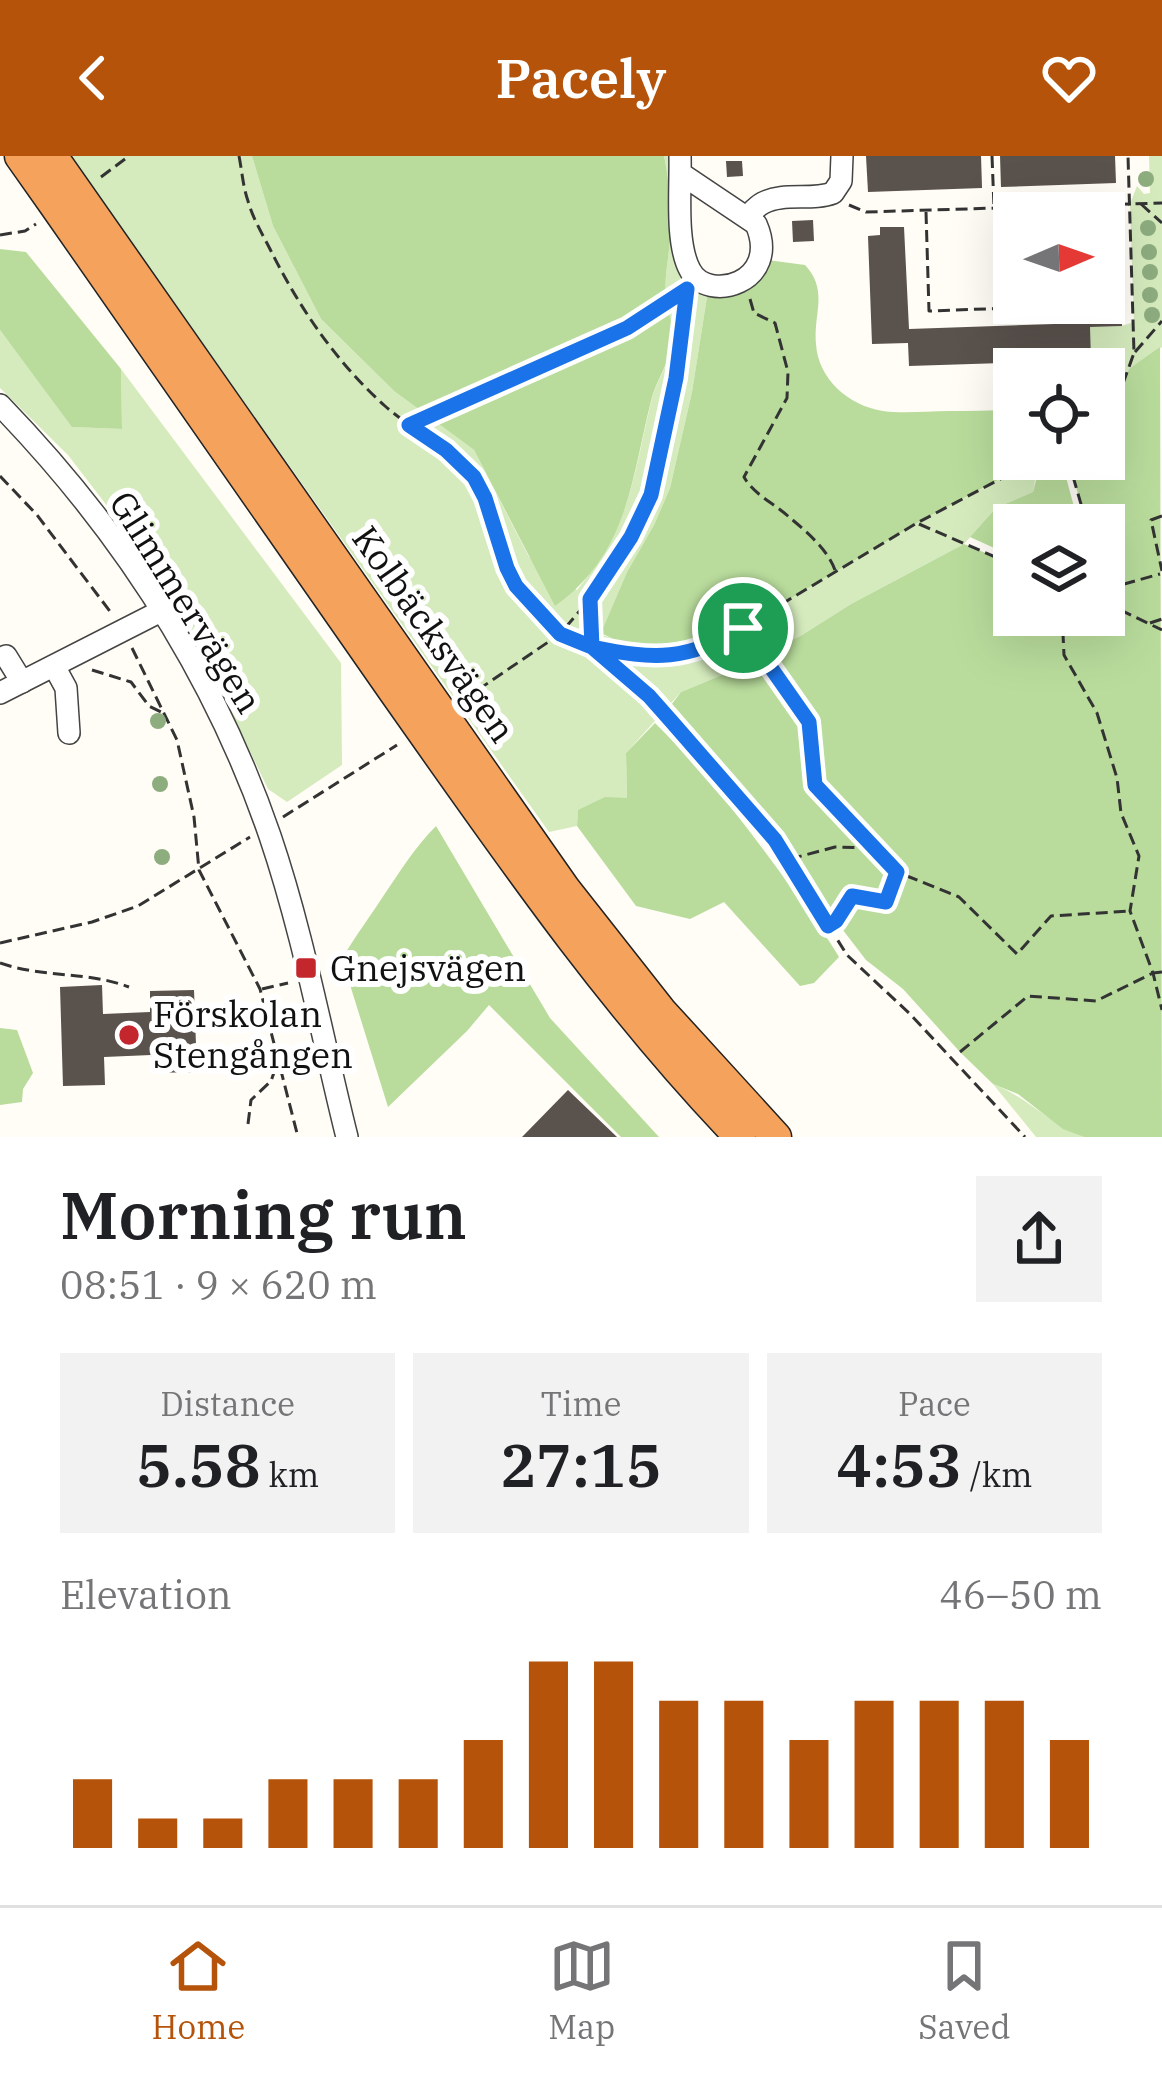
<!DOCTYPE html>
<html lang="en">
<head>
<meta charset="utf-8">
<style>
	body { margin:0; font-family:"IBM Plex Serif",serif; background:#f2f2f2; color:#202124; height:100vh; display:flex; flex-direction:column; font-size:45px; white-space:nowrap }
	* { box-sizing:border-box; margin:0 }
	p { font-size:39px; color:#757577 }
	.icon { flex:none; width:66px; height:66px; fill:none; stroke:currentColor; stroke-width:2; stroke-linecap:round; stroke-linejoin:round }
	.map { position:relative; height:981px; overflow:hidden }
	.side { display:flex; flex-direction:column; background:#fff; flex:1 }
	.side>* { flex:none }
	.needle { width:78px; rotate:88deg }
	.buttons { position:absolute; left:993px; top:36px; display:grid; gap:24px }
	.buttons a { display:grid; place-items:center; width:132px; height:132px; border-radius:0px; background:#fff; box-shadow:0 12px 48px #0002; font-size:60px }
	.pin { position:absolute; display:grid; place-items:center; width:102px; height:102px; color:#fff; margin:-51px; border:6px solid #fff; border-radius:50%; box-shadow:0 3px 12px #0007 }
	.round { display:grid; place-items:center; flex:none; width:126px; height:126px; border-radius:0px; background:#f2f2f2 }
	.head { display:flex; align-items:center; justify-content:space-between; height:204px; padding:0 60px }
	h1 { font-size:66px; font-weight:600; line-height:90px }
	.metrics { display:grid; grid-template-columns:repeat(3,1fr); gap:18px; height:204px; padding:12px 60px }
	.metrics div { display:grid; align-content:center; border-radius:0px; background:#f2f2f2; text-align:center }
	.metrics b { font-size:60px; font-weight:600 }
	.metrics small { font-size:33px; font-weight:400 }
	.metrics p { font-size:33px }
	.chart { height:336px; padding:24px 60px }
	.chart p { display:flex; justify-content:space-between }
	.chart svg { width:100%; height:216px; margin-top:12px; stroke:#b45309; stroke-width:6 }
	header { display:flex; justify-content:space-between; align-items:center; height:156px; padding:0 60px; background:#b45309; color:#fff; font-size:54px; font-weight:600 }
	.tab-bar { display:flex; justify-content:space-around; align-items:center; height:168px; border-top:3px solid #e0e0e0; background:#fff; font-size:33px; color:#757577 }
	.tab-bar a { display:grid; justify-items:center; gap:6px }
	.tab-bar .active { color:#b45309 }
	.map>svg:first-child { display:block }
	.green { fill:#d5ebbd }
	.forest { fill:#b9dc9c }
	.building { fill:#5a524d }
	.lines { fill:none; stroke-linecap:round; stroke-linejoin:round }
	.minor-casing { stroke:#444; stroke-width:24 }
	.highway-casing { stroke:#222; stroke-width:33 }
	.path { stroke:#333; stroke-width:3; stroke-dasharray:12 6; stroke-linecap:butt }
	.minor { stroke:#fff; stroke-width:21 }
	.highway { stroke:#f5a25d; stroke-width:30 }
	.tree { fill:#8dad7f }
	.route-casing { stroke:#fff; stroke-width:24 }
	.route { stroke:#1a73e8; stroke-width:15 }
	.poi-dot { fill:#c4262e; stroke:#fff; stroke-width:4.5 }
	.labels { text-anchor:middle; stroke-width:12; stroke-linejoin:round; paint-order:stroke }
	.street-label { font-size:36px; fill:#111; stroke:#fff }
	.poi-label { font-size:36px; fill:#111; stroke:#fff; text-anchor:start }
</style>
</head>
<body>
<header><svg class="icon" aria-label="back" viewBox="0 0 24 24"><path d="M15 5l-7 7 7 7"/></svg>Pacely<svg class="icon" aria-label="heart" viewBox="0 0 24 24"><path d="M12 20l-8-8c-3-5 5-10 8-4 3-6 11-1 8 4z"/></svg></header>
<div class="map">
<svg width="1162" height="981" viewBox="0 0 1162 981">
	<rect width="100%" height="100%" fill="#fffdf5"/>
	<g class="green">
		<path d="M70,0H252L273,70L321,163L394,235L474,294L529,401L577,434C630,371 633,322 651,246C656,224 670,208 673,185C674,169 667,155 666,139C664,121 669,101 670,83C672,55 670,28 664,0H680L684,96L709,128L692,236L670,332L654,369L627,416L601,478L617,485L624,497L662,500L710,491L917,367L1039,303L1033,336L996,352L964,388L851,448L802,479L734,514L681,536L626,597L627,643L578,654L577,670L549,676Z"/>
		<polygon points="1149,0 1162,0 1162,191 1129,213 1111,250 1104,249 1104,213 1089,213 1090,171 1122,170 1134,166 1130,48 1137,30 1144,38 1150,37"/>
		<polygon points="0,174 73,271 122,273 121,213 341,507 342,609 287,646 268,633 174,437 68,299 0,232"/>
		<path d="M993,928C1027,941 1050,968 1084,981H1036Z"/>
	</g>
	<g class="forest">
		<path d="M252,0H664C670,28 672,55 670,83C669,101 664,121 666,139C667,154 674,169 673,184C670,207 656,224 651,245C631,325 628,398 555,450L474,294L394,235L321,163L273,70Z"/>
		<polygon points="0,93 26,96 121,213 122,273 72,271 0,174"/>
		<path d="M761,103L805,109C829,135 813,157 816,188C818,223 849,250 883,255C904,258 927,255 949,255C970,255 992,255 1014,253V303H1038L917,367L710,491L679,499L624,497L617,485L601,477L627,416L654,369L670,332L692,236L709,128L721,129Z"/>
		<polygon points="1160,191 1162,981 1084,981 1063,973 1018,938 993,928 960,896 903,833 866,804 836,765 804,713 763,658 668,553 681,536 734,514 802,479 851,448 964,388 1014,409 1014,459 1104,459 1104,446 1110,447 1104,426 1104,369 1087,369 1068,303 1104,303 1104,249 1112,249 1129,213"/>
		<polygon points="1054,303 1061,303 1079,369 1014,369 1014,401 970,381 996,352 1033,336 1039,313"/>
		<path d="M655,567C708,619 754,679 797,740C811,761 827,780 839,801L814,827L800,830L724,746L690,763L636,750L577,670L578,654L605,641L627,642L626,597Z"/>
		<path d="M436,670L550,862L659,981H621L489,849L467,875L388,951L342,803C355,780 370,761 384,739C401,714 415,691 436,670Z"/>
		<polygon points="0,872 17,874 33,917 23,933 22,946 0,949"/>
	</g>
	<g class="building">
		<polygon points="866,0 981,0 982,32 868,36"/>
		<polygon points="1000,0 1115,0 1116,27 1001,31"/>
		<polygon points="726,5 742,5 743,20 727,21"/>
		<polygon points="813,64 814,85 793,86 792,65"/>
		<polygon points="880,71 904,71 909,173 1085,167 1084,147 1104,147 1104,71 1118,71 1122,170 1090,171 1091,204 909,210 908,187 872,188 868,80 880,79"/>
		<polygon points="102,829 103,858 150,856 150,835 194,834 197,916 152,917 151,899 104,901 105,929 63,930 60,831"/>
		<polygon points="568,934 617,981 522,981"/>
	</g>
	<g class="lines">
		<g class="minor-casing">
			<g id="minor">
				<path d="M680,0C681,31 675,87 690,114C707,148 782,127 756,68L680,17"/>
				<path d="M747,61C752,56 757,50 763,47C783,36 812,45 833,37L841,25L842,0"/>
				<path d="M0,249C119,372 214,517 270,680C303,777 322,881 347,981"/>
				<polyline points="6,500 22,526"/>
				<polyline points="54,510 66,532 69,577"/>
				<polyline points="0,537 161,455"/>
			</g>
		</g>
		<g class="highway-casing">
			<g id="highway">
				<path d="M20,0C146,178 269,358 395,537C503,690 609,845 740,981"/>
				<polyline points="52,0 565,733 661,855 776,981"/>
			</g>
		</g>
		<g class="path">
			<path d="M239,0C242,15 243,31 248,45C253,63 263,79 271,95C300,153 337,207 385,250C412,274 448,290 471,318C493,345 495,381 507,412C513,428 522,438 533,449C541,458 549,469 559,476C594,503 670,505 710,491L917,367L1038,303"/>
			<polyline points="992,0 994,51"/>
			<polyline points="101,21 129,0"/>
			<polyline points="1141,48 1162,67"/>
			<polyline points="849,49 866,56 1162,47"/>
			<polyline points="926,56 929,155 1063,150 1063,147"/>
			<polyline points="0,79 25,75 36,68"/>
			<path d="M750,143L754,157L775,167L788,216L787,242L744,321C754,339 774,347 789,361C806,375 828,394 835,414"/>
			<polyline points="1135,196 1162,165"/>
			<polyline points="1104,258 1121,233 1134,197 1128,0"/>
			<polyline points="411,269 627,172 682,136"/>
			<polyline points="1068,303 1087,369"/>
			<polyline points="0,320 37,359 112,458"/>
			<polyline points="1162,360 1151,364 1162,415"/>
			<polyline points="919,368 1014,409"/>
			<polyline points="1104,426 1110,448"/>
			<polyline points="1106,433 1160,418"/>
			<polyline points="589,444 592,491 649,540 775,684 847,799 910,858 1025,981"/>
			<polyline points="1104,446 1162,474"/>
			<polyline points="1072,459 1063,478 1064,499 1097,557 1117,622 1121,657 1139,700 1130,755 1153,817 1162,816"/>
			<polyline points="1150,467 1162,463"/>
			<polyline points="745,473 809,566 815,630 897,716 959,741 1017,798 1051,760 1130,755"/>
			<polyline points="132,492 177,584 194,661 199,714 260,833 298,981"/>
			<polyline points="92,514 131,526 149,550 163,557"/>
			<polyline points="463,544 560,478 589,444 631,381 651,339 663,295 677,222 685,144"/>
			<polyline points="283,661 397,589"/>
			<polyline points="790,703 835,691 875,692"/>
			<polyline points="828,769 836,765 852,740 886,746 897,718"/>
			<polyline points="0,787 92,766 138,750 250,681"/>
			<path d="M0,807C42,822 87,815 129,831"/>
			<polyline points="262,833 288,827"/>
			<polyline points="960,896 1028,840 1096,845 1153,817 1162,854"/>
			<polyline points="248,968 251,944 271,925 279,902"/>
		</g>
		<use href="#minor" class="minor"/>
		<use href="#highway" class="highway"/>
	</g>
	<g class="tree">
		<circle cx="1146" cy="23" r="8"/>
		<circle cx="1148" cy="72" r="8"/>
		<circle cx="1149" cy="96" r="8"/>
		<circle cx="1150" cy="116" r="8"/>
		<circle cx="1150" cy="139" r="8"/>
		<circle cx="1152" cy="159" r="8"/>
		<circle cx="158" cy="565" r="8"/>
		<circle cx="160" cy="628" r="8"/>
		<circle cx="162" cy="701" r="8"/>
	</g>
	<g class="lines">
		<g class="route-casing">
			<path id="route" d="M743,472C687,505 655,504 592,491L590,443L631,381L651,339L676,222L687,133L627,172L409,269L446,294L474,321L485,342L507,412L516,430L560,478L592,491L649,540L672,566L775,684L828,770L836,765L852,740L886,746L897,716L815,629L809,566L743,472"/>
		</g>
		<use href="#route" class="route"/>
	</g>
	<g class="poi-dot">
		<rect x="294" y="800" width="24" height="24" rx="6"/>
		<circle cx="129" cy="879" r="12"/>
	</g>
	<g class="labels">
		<g class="street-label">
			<text transform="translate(186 446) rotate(58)" y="13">Glimmervägen</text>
			<text transform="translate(434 478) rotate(55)" y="13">Kolbäcksvägen</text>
		</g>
		<g class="poi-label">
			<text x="330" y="825">Gnejsvägen</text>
			<text x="153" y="871">Förskolan<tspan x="153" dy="41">Stengången</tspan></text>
		</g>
	</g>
</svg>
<div class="buttons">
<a><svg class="needle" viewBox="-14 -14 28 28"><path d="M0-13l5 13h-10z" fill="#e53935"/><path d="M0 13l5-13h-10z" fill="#757577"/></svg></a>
<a><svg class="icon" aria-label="locate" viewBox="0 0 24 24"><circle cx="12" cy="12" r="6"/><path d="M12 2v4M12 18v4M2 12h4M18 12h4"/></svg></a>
<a><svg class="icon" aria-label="layers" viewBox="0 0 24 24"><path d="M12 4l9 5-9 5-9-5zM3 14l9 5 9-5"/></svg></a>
</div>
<div class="pin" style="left:743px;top:472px;background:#1e9e55"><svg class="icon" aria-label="arrive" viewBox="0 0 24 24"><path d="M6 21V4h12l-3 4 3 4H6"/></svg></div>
</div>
<section class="side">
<div class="head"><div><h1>Morning run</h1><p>08:51 · 9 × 620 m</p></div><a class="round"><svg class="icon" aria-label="share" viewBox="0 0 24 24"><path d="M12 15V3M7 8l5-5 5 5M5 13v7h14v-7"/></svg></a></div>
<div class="metrics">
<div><p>Distance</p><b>5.58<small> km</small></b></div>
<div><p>Time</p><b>27:15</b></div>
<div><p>Pace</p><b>4:53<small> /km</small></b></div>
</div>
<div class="chart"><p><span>Elevation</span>46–50 m</p>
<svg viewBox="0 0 160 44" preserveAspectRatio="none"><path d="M5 44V30M15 44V38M25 44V38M35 44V30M45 44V30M55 44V30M65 44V22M75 44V6M85 44V6M95 44V14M105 44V14M115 44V22M125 44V14M135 44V14M145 44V14M155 44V22"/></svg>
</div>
</section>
<nav class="tab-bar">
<a class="active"><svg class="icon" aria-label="home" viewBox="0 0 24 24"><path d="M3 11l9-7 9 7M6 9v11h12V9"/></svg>Home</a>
<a><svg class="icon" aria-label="map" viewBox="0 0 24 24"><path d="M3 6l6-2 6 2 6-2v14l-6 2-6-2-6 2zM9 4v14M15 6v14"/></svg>Map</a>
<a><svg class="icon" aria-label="saved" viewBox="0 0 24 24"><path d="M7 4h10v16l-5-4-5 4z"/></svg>Saved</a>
</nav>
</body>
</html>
